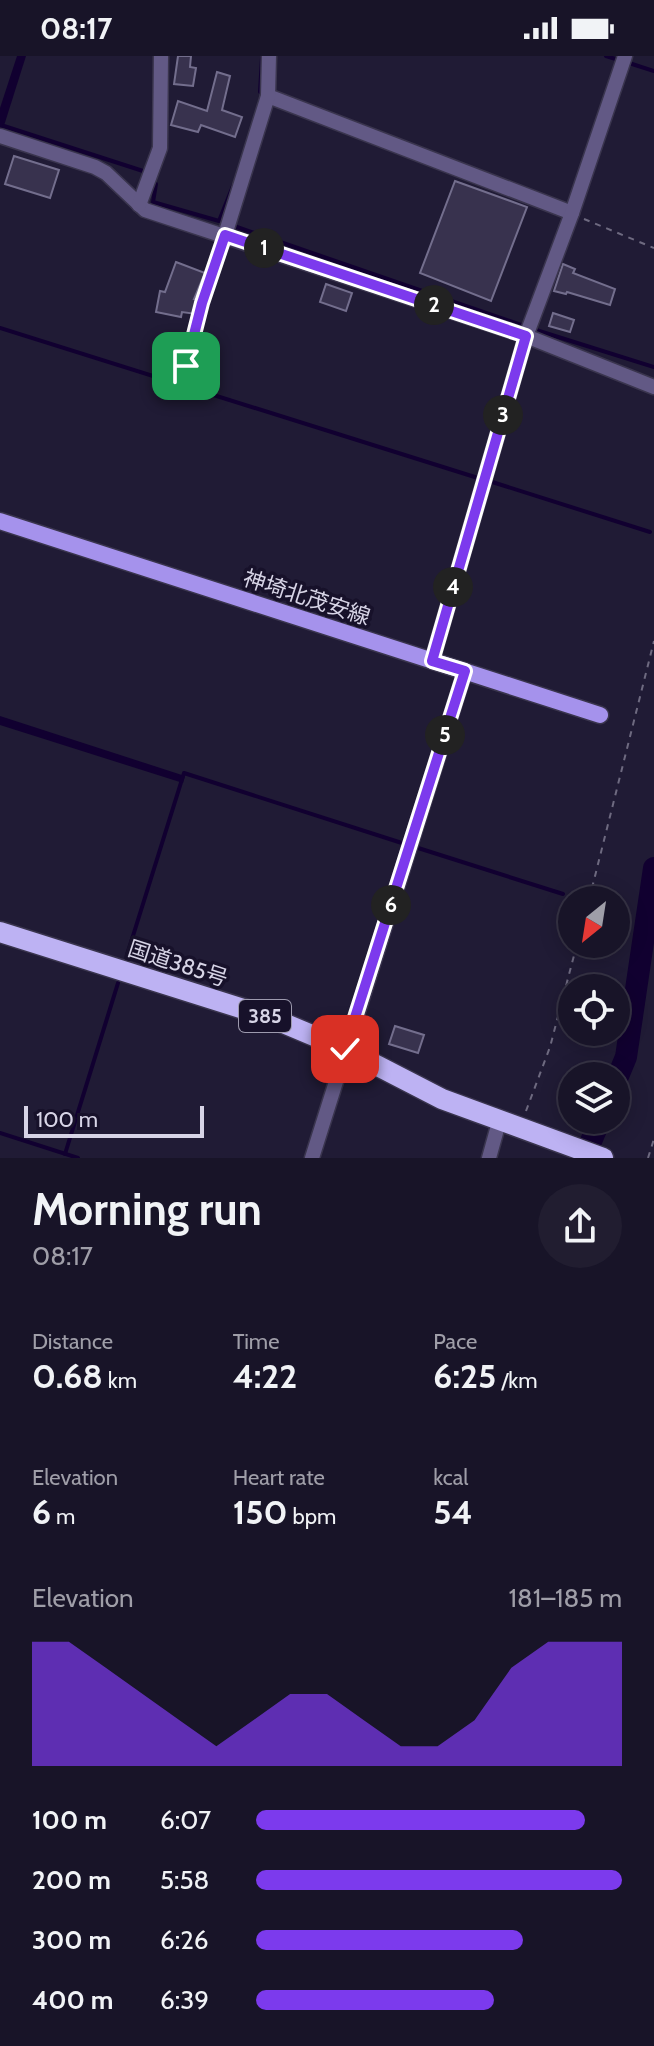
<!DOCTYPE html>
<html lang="en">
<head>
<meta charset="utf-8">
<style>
	body { margin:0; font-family:Cabin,"Noto Sans JP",sans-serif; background:#211d30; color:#f1f3f6; height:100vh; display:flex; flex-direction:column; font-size:30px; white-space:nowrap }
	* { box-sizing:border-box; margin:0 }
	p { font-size:26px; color:#9f9ea8 }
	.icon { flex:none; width:44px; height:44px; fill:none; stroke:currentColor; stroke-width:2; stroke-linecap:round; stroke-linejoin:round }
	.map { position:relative; height:1102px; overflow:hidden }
	.details { display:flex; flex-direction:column; background:#181428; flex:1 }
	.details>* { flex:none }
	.needle { width:52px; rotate:210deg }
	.buttons { position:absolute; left:558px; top:830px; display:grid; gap:16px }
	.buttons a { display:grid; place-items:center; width:72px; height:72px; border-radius:50%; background:#181428; box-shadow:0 4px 20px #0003,0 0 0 2px #363345; font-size:40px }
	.scale { position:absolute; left:24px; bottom:20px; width:180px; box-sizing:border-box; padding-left:8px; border:4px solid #d7d4e6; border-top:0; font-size:22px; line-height:28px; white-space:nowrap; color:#d7d4e6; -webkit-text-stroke:6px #17112a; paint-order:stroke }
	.pin { position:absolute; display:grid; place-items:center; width:68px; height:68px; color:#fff; margin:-34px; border-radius:16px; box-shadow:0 4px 12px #0006 }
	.km { position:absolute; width:40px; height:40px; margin:-20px; border-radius:50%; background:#222; color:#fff; font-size:22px; line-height:40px; text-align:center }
	.round { display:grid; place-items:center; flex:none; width:84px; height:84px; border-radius:42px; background:#211d30 }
	.head { display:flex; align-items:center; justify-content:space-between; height:136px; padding:0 32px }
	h1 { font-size:44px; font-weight:700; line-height:60px }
	.stats { display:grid; grid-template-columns:repeat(3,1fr); gap:12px; height:136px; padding:8px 32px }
	.stats div { display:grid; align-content:center }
	.stats b { font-size:34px; font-weight:700 }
	.stats small { font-size:22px; font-weight:400 }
	.stats p { font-size:22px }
	.chart { height:224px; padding:16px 32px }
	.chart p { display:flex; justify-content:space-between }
	.chart svg { width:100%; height:144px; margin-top:8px; fill:#7c3aed; opacity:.7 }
	ul { padding:0 32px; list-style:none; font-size:26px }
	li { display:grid; grid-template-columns:128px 96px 1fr; align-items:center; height:60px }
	li i { height:20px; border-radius:10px; background:#7c3aed }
	.status { display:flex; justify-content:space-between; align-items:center; height:56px; padding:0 40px; background:#181428; direction:ltr }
	.status svg { height:22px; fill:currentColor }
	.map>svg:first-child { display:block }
	.water { fill:#110030 }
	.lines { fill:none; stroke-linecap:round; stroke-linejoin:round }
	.stream { stroke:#110030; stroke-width:4 }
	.river { stroke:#110030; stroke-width:22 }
	.building { fill:#38324e; stroke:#736e8d; stroke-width:2 }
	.minor-casing { stroke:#3a354e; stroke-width:17 }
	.major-casing { stroke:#3a354e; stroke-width:19 }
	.highway-casing { stroke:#3a354e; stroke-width:23 }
	.path { stroke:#6e6a80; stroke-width:2; stroke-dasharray:6 6; stroke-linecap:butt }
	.minor { stroke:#625985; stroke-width:14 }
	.major { stroke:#a592ec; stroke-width:16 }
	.highway { stroke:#bdb2f3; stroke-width:20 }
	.route-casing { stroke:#fff; stroke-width:16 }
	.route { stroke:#7c3aed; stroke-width:10 }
	.labels { text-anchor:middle; stroke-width:7; stroke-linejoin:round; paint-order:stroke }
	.shield { fill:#17112a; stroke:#9d9aae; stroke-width:2 }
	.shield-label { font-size:20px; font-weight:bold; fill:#d7d4e6 }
	.street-label { font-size:22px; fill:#d7d4e6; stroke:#17112a }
</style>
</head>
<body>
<div class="status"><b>08:17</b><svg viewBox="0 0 49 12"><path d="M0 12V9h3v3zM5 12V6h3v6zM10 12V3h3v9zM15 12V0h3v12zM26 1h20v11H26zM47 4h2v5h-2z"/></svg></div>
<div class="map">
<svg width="654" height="1102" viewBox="0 0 654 1102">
	<rect width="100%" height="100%" fill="#201b35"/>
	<g class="water">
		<polygon points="17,0 26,0 2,76 0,75 0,52"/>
		<polygon points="0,660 185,720 183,727 0,669"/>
	</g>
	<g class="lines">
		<g class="stream">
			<polyline points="606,0 619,4"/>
			<polyline points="629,7 654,15"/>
			<polyline points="260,36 262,2"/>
			<polyline points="4,70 143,115"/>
			<polyline points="156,128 153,146 219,165 233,130"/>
			<polyline points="234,170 524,270"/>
			<polyline points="0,272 478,422"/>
			<polyline points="536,274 654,311"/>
			<polyline points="489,425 650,476"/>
			<polyline points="415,791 563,838"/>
			<polyline points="127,899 184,717 405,788"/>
			<polyline points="0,1077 78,1102"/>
			<polyline points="65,1098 118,927"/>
		</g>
		<g class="river">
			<polyline points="616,1025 626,1001 654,812"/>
			<polyline points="584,1102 600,1064"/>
		</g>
	</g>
	<g class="building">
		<polygon points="178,0 191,0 190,11 196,12 193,30 174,28"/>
		<polygon points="217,16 230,20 222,54 242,61 235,81 201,69 198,76 171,69 178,45 207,55"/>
		<polygon points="14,100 59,114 50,142 5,128"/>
		<polygon points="455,125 527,151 491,245 420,217"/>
		<polygon points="176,206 205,217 194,243 199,243 196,258 182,256 181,261 156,256 160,235 165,236"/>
		<polygon points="563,208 575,213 573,217 615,233 610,249 567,236 566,238 554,235"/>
		<polygon points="326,228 352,237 346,255 320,246"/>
		<polygon points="553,257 574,264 570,276 549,270"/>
		<polygon points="395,970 424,979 418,997 389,988"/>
	</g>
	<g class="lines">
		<g class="minor-casing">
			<g id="minor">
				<polyline points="268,40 572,157"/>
				<polyline points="0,80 95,111 106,117 145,154 526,280 654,331"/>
				<polyline points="139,149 160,92 161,0"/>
				<polyline points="225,179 268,40 269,0"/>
				<polyline points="432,605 526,280 572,157 625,0"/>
				<polyline points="312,1102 465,615"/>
				<polyline points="489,1102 499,1066"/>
			</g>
		</g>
		<g class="major-casing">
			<polyline id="major" points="0,465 600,659"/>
		</g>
		<g class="highway-casing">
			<polyline id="highway" points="0,876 269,961 345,993 442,1043 603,1102"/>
		</g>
		<g class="path">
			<polyline points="584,163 654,192"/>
			<polyline points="186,310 218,194"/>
			<polyline points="589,844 654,585"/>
			<polyline points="526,1055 550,991 577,888"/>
			<polyline points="648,1102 654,1083"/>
		</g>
		<use href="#minor" class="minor"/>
		<use href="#major" class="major"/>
		<use href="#highway" class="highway"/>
	</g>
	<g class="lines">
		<g class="route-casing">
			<polyline id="route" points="186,310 202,247 225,179 526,280 432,605 465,615 345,993"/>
		</g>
		<use href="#route" class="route"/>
	</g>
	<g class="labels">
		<rect class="shield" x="239" y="944" width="52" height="32" rx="6"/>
		<g class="shield-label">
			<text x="265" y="967">385</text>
		</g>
		<g class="street-label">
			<text transform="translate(307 541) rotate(18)" y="8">神埼北茂安線</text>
			<text transform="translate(178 907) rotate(18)" y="8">国道385号</text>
		</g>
	</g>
</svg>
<div class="buttons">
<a><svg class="needle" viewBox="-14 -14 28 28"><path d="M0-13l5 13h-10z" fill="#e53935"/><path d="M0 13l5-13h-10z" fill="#9f9ea8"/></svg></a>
<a><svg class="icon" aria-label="locate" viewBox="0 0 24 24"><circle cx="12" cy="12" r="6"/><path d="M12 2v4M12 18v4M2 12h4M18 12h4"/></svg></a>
<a><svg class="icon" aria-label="layers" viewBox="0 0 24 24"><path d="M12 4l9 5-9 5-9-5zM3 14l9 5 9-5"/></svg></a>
</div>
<div class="scale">100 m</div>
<div class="pin" style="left:186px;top:310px;background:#1e9e55"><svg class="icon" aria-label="arrive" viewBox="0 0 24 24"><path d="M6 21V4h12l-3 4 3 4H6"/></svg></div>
<div class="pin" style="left:345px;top:993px;background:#d93025"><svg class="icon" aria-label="check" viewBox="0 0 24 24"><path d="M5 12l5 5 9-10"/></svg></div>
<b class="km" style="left:264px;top:192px">1</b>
<b class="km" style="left:434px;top:249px">2</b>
<b class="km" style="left:503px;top:359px">3</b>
<b class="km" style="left:453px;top:531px">4</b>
<b class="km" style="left:445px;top:679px">5</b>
<b class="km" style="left:391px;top:849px">6</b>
</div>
<section class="details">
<div class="head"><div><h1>Morning run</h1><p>08:17</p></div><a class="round"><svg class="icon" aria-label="share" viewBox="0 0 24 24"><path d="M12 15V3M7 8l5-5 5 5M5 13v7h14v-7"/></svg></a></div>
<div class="stats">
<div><p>Distance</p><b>0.68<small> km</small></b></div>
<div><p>Time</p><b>4:22</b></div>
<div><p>Pace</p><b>6:25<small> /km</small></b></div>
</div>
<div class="stats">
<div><p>Elevation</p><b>6<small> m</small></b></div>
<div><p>Heart rate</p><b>150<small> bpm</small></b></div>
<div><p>kcal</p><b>54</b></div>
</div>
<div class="chart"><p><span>Elevation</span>181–185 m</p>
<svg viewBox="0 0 160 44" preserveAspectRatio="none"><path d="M0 44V6L10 6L20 14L30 22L40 30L50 38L60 30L70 22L80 22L90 30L100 38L110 38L120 30L130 14L140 6L150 6L160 6V44z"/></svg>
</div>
<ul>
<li><b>100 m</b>6:07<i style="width:90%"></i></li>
<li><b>200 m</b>5:58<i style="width:100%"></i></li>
<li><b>300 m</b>6:26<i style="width:73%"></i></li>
<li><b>400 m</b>6:39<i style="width:65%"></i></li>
</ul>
</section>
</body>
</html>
